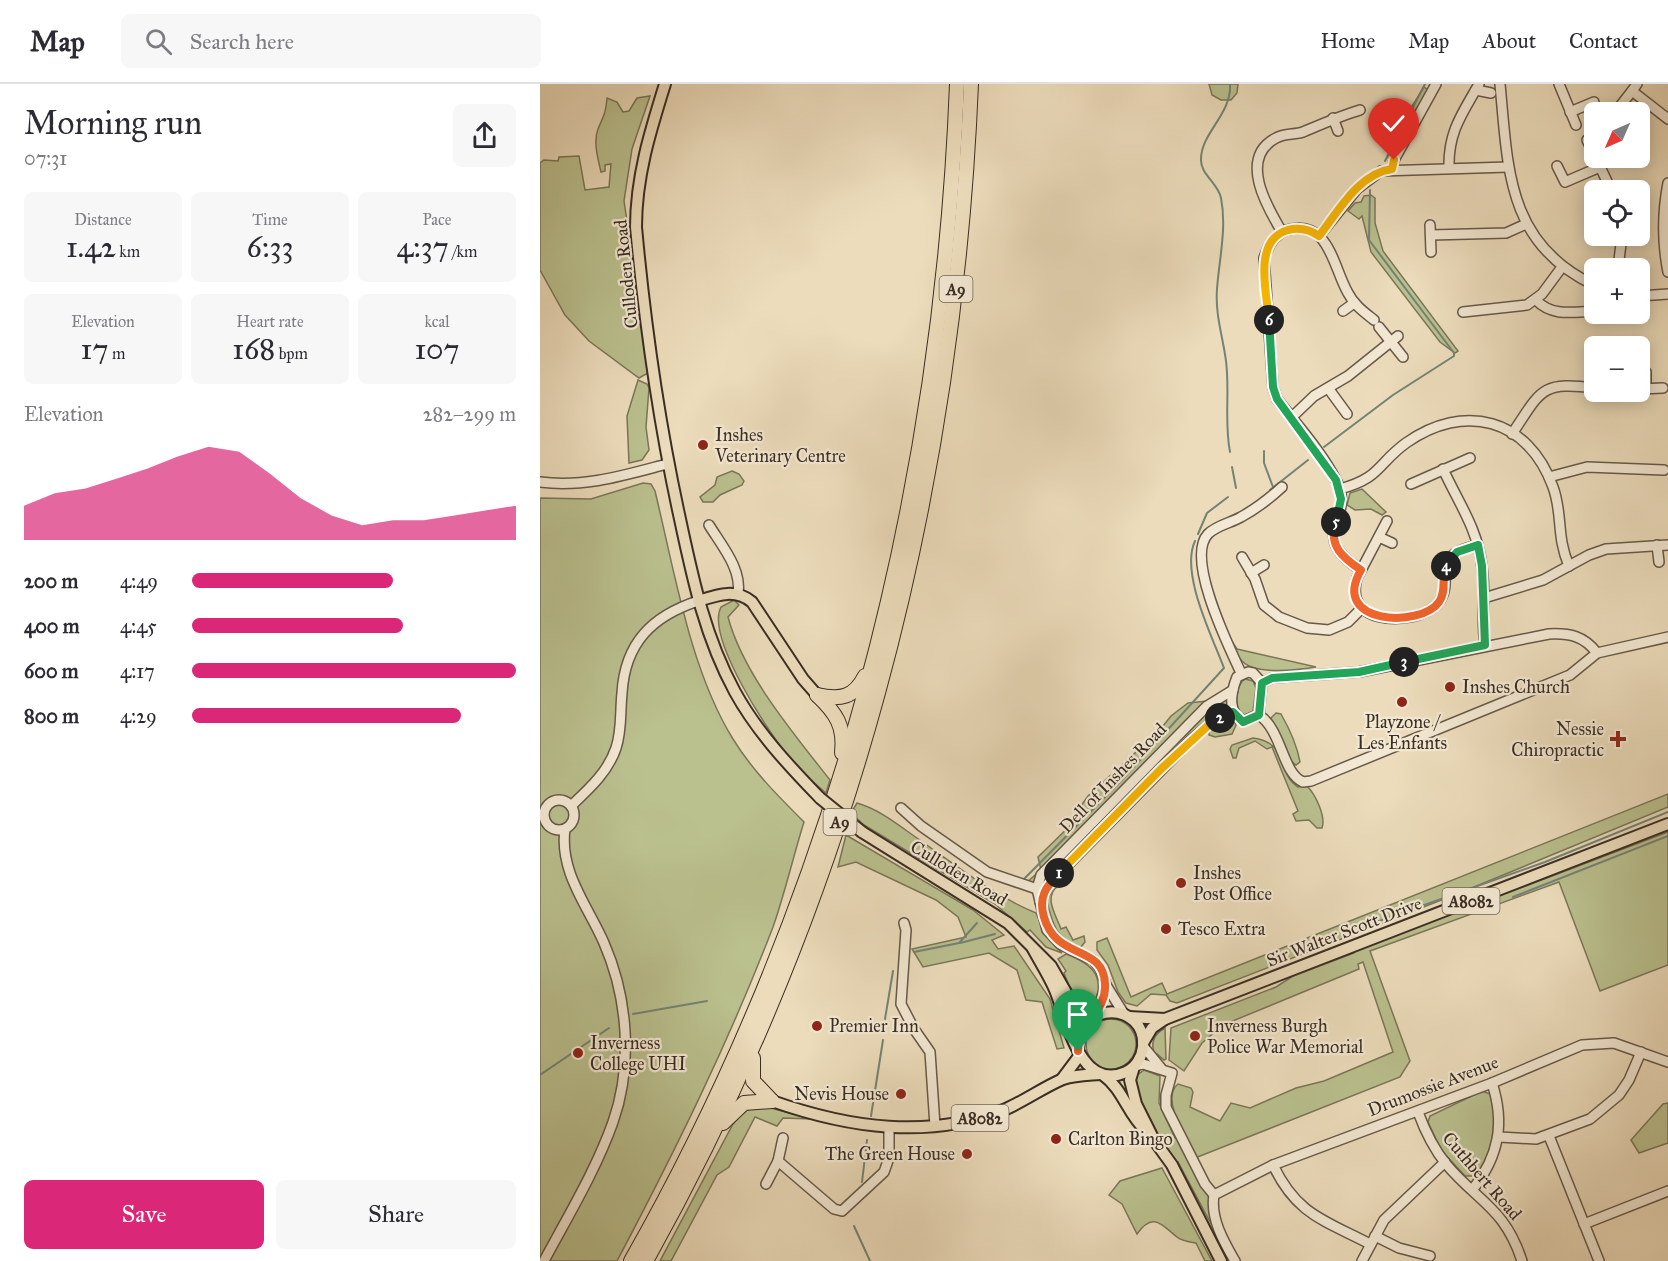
<!DOCTYPE html>
<html lang="en">
<head>
<meta charset="utf-8">
<style>
	body { margin:0; font-family:"IM FELL Great Primer",serif; background:#f7f7f7; color:#2b2b33; height:100vh; display:flex; flex-direction:column; font-size:22px; white-space:nowrap }
	* { box-sizing:border-box; margin:0 }
	p { font-size:20px; color:#7c7c81 }
	.icon { flex:none; width:33px; height:33px; fill:none; stroke:currentColor; stroke-width:2; stroke-linecap:round; stroke-linejoin:round }
	.map { position:relative; flex:1; overflow:hidden }
	.side { display:flex; flex-direction:column; background:#fff; width:540px }
	.side>* { flex:none }
	.needle { width:39px; rotate:225deg }
	.buttons { position:absolute; left:1044px; top:18px; display:grid; gap:12px }
	.buttons a { display:grid; place-items:center; width:66px; height:66px; border-radius:9px; background:#fff; box-shadow:0 3px 15px #0003; font-size:30px }
	.pin { position:absolute; display:grid; place-items:center; width:51px; height:51px; color:#fff; margin:-62px -26px; border-radius:50% 50% 50% 0; rotate:-45deg; box-shadow:0 0 6px #0007 }
	.pin .icon { rotate:45deg }
	.km { position:absolute; width:30px; height:30px; margin:-15px; border-radius:50%; background:#222; color:#fff; font-size:16px; line-height:30px; text-align:center }
	.round { display:grid; place-items:center; flex:none; width:63px; height:63px; border-radius:9px; background:#f7f7f7 }
	.summary { display:flex; align-items:center; justify-content:space-between; height:102px; padding:0 24px }
	h1 { font-size:33px; font-weight:600; line-height:45px }
	.figures { display:grid; grid-template-columns:repeat(3,1fr); gap:9px; height:102px; padding:6px 24px }
	.figures div { display:grid; align-content:center; border-radius:9px; background:#f7f7f7; text-align:center }
	.figures b { font-size:30px; font-weight:600 }
	.figures small { font-size:16px; font-weight:400 }
	.figures p { font-size:16px }
	.chart { height:168px; padding:12px 24px }
	.chart p { display:flex; justify-content:space-between }
	.chart svg { width:100%; height:108px; margin-top:6px; fill:#db2777; opacity:.7 }
	.action { display:flex; gap:12px; margin-top:auto; padding:12px 24px }
	.action a { flex:1; height:69px; border-radius:9px; background:#db2777; color:#fff; font-size:24px; font-weight:600; line-height:69px; text-align:center }
	.action a+a { background:#f7f7f7; color:#2b2b33 }
	ul { padding:0 24px; list-style:none; font-size:20px }
	li { display:grid; grid-template-columns:96px 72px 1fr; align-items:center; height:45px }
	li i { height:15px; border-radius:8px; background:#db2777 }
	header { display:flex; align-items:center; gap:36px; box-sizing:border-box; height:84px; padding:0 30px; background:#fff; border-bottom:2px solid #e1e1e2 }
	header strong { font-size:28px }
	nav { display:flex; gap:33px; margin-inline-start:auto; font-size:21px }
	.search { width:420px; height:54px; background:#f7f7f7; display:flex; align-items:center; gap:15px; box-sizing:border-box; padding:0 21px; border-radius:9px; color:#7c7c81; font-size:22px }
	main { display:flex; flex:1; min-height:0 }
	.map>svg:first-child { display:block }
	.green { fill:#bac08e; stroke:#7a7659; stroke-width:1.5 }
	.lines { fill:none; stroke-linecap:round; stroke-linejoin:round }
	.stream { stroke:#738376; stroke-width:2 }
	.minor-casing { stroke:#66594a; stroke-width:12 }
	.major-casing { stroke:#392d24; stroke-width:14 }
	.highway-casing { stroke:#392d24; stroke-width:16 }
	.minor { stroke:#f3e8d3; stroke-width:9 }
	.major { stroke:#ecdcbb; stroke-width:10 }
	.highway { stroke:#ecdcbb; stroke-width:14 }
	.major-bridge-casing { stroke:#392d24; stroke-width:14; stroke-linecap:butt }
	.major-bridge { stroke:#ecdcbb; stroke-width:10 }
	.split-1-casing { stroke:#fff; stroke-width:12 }
	.split-2-casing { stroke:#fff; stroke-width:12 }
	.split-3-casing { stroke:#fff; stroke-width:12 }
	.split-4-casing { stroke:#fff; stroke-width:12 }
	.split-5-casing { stroke:#fff; stroke-width:12 }
	.split-6-casing { stroke:#fff; stroke-width:12 }
	.split-7-casing { stroke:#fff; stroke-width:12 }
	.split-1 { stroke:#f0652b; stroke-width:8 }
	.split-2 { stroke:#f5b400; stroke-width:8 }
	.split-3 { stroke:#22a559; stroke-width:8 }
	.split-4 { stroke:#22a559; stroke-width:8 }
	.split-5 { stroke:#f0652b; stroke-width:8 }
	.split-6 { stroke:#22a559; stroke-width:8 }
	.split-7 { stroke:#f5b400; stroke-width:8 }
	.poi-dot { fill:#8f2418; stroke:#f3e8d3; stroke-width:2 }
	.labels { text-anchor:middle; stroke-width:4.5; stroke-linejoin:round; paint-order:stroke }
	.shield { fill:#f3e8d3; stroke:#716558; stroke-width:1.5 }
	.shield-label { font-size:16px; font-weight:bold; fill:#392d24 }
	.street-label { font-size:18px; fill:#392d24; stroke:#f3e8d3 }
	.poi-label { font-size:18px; fill:#392d24; stroke:#f3e8d3; text-anchor:start }
</style>
</head>
<body>
<header>
<strong>Map</strong>
<div class="search"><svg class="icon" aria-label="search" viewBox="0 0 24 24"><circle cx="10" cy="10" r="6"/><path d="M15 15l6 6"/></svg>Search here</div>
<nav><a>Home</a><a>Map</a><a>About</a><a>Contact</a></nav>
</header>
<main>
<section class="side">
<div class="summary"><div><h1>Morning run</h1><p>07:31</p></div><a class="round"><svg class="icon" aria-label="share" viewBox="0 0 24 24"><path d="M12 15V3M7 8l5-5 5 5M5 13v7h14v-7"/></svg></a></div>
<div class="figures">
<div><p>Distance</p><b>1.42<small> km</small></b></div>
<div><p>Time</p><b>6:33</b></div>
<div><p>Pace</p><b>4:37<small> /km</small></b></div>
</div>
<div class="figures">
<div><p>Elevation</p><b>17<small> m</small></b></div>
<div><p>Heart rate</p><b>168<small> bpm</small></b></div>
<div><p>kcal</p><b>107</b></div>
</div>
<div class="chart"><p><span>Elevation</span>282–299 m</p>
<svg viewBox="0 0 160 44" preserveAspectRatio="none"><path d="M0 44V30L10 25L20 23L30 19L40 15L50 10L60 6L70 8L80 17L90 27L100 34L110 38L120 36L130 36L140 34L150 32L160 30V44z"/></svg>
</div>
<ul>
<li><b>200 m</b>4:49<i style="width:62%"></i></li>
<li><b>400 m</b>4:45<i style="width:65%"></i></li>
<li><b>600 m</b>4:17<i style="width:100%"></i></li>
<li><b>800 m</b>4:29<i style="width:83%"></i></li>
</ul>
<div class="action"><a>Save</a><a>Share</a></div>
</section>
<div class="map">
<svg width="1128" height="1177" viewBox="0 0 1128 1177">
	<rect width="100%" height="100%" fill="#ecdcbb"/>
	<filter id="stains"><feTurbulence type="fractalNoise" baseFrequency=".00333" numOctaves="4"/><feColorMatrix values="0 0 0 0 .2 0 0 0 0 .09 0 0 0 0 .02 0 0 0 .5 -.17"/></filter>
	<radialGradient id="worn" r=".72"><stop offset=".6" stop-color="#630" stop-opacity="0"/><stop offset="1" stop-color="#630" stop-opacity=".3"/></radialGradient>
	<g class="green">
		<polygon points="669,0 698,0 697,9 691,16 681,16 672,11"/>
		<polygon points="884,3 888,6 851,72 850,68 858,44"/>
		<path d="M110,12L92,65L84,117L109,285L108,289L99,294L49,257L25,231L0,186V79L4,76L18,77L19,73L39,72L45,106L69,103L71,80L65,81V87L61,88C58,75 53,58 58,45C63,33 66,29 67,14L77,18L83,28L89,27L97,14Z"/>
		<polygon points="831,111 835,114 835,139 843,167 918,267 915,269 900,258 831,168 822,132 819,135 808,127 815,119 821,118 824,112"/>
		<polygon points="98,296 107,300 109,304 106,343 109,366 102,376 89,379 87,332"/>
		<polygon points="192,387 199,390 204,397 202,401 180,411 173,418 163,418 160,413 175,401 177,393"/>
		<path d="M103,399L111,400L115,407C134,485 150,586 193,655C212,686 238,712 264,738C253,773 245,809 233,843C189,958 134,1069 77,1177H0V414L51,415Z"/>
		<polygon points="822,405 846,428 842,431 831,425 815,426 807,421 810,409"/>
		<path d="M194,516L199,521L188,533C203,590 254,650 290,696L286,709C274,699 262,689 252,677C231,653 165,553 181,523Z"/>
		<path d="M689,553L697,565L776,583C758,586 717,591 703,578C696,572 693,561 689,553Z"/>
		<path d="M705,595L713,597L716,604L713,627L705,631L699,628C695,618 696,601 705,595Z"/>
		<polygon points="687,615 687,624 673,631 610,693 596,695 576,717 578,724 521,784 511,786 514,789 504,801 487,798 501,786 498,773 537,735 538,726 548,712 619,647 631,632 648,619"/>
		<path d="M736,629L741,630C749,644 757,661 760,678L756,681C743,673 735,649 731,634Z"/>
		<polygon points="687,634 694,637 696,641 692,650 675,653 669,651 669,646 675,639"/>
		<path d="M713,654C750,659 735,688 758,703L767,702C776,711 786,733 782,744H777L769,736L756,737L753,730L758,727L732,663L727,665L715,657L699,664L696,674H693L690,665L692,661Z"/>
		<polygon points="1128,710 1128,723 922,808 637,919 630,917 626,911 611,910 597,922 586,919 578,908 568,881 557,866 557,858 567,854 591,913 622,899 627,910"/>
		<path d="M317,719C338,725 356,739 374,752C413,779 452,811 496,829L505,850L522,869L506,863L490,846L487,848L455,820L324,741L311,729Z"/>
		<path d="M1128,748V881L1060,907L1019,798L830,867L870,977L860,993L655,1074C647,1057 620,1014 638,1000L651,1004L653,1008L650,1023L680,1037L691,1019L710,1024L756,1004L784,997L853,968L823,878L818,880L819,885L683,941L662,959L644,987L629,976L631,944L736,903L753,892L814,869V867Z"/>
		<polygon points="306,751 433,826 464,851 452,856 458,865 474,862 510,915 524,964 517,965 502,918 486,916 477,886 449,869 383,883 372,865 426,853 418,833 396,816 316,778 298,783"/>
		<path d="M515,798L518,802C503,813 516,831 521,845L526,843L533,856L544,852L545,858L540,864C511,850 515,841 505,813Z"/>
		<path d="M526,870C555,881 565,893 554,923L546,924L536,919L524,889L526,887L518,875Z"/>
		<circle cx="571" cy="960" r="25"/>
		<path d="M625,944L626,975L624,976L617,970L615,971C610,959 614,950 625,944Z"/>
		<polygon points="604,986 620,992 619,1019 635,1054 638,1054 669,1113 691,1177 638,1078 636,1079 610,1041 595,1013 596,992"/>
		<path d="M942,1007L950,1010C959,1039 952,1067 937,1092H925L901,1066L888,1038L890,1032Z"/>
		<polygon points="1128,1019 1128,1059 1099,1069 1091,1056 1123,1020"/>
		<polygon points="227,1023 272,1035 243,1034 237,1042 215,1033 189,1083 177,1091 131,1177 120,1177 193,1040 205,1026"/>
		<path d="M622,1084L672,1177H665L656,1159C650,1158 641,1157 637,1153C622,1141 613,1127 597,1150L582,1120L569,1111L580,1097Z"/>
	</g>
	<g class="lines">
		<g class="stream">
			<polyline points="845,77 885,0"/>
			<polyline points="784,363 853,311 914,272 914,269 829,156 830,106"/>
			<polyline points="724,367 724,379 733,403"/>
			<path d="M690,368C684,338 690,308 686,277C683,253 675,231 677,205C679,176 687,144 681,114C678,99 660,90 661,75C661,49 692,30 690,0"/>
			<polyline points="692,383 696,404"/>
			<polyline points="730,406 768,376"/>
			<polyline points="658,450 667,429 688,413"/>
			<path d="M483,796L581,697L684,584C672,552 640,489 655,457"/>
			<polyline points="973,813 1128,752"/>
			<polyline points="814,846 1005,778 1128,728"/>
			<polyline points="420,859 455,850"/>
			<polyline points="374,868 419,859 437,839"/>
			<polyline points="93,930 167,917"/>
			<polyline points="345,935 353,887"/>
			<polyline points="0,991 69,944"/>
			<polyline points="331,1032 343,956"/>
			<polyline points="322,1098 327,1056"/>
			<polyline points="314,1142 330,1177"/>
		</g>
		<g class="minor-casing">
			<g id="minor">
				<path d="M960,0C968,85 967,160 1054,201"/>
				<polyline points="1019,0 1036,41"/>
				<polyline points="1097,0 1092,7 1128,35"/>
				<polyline points="936,6 951,9"/>
				<polyline points="1081,21 1092,7"/>
				<polyline points="1030,28 1054,18"/>
				<polyline points="793,34 798,47"/>
				<polyline points="1047,56 1054,71"/>
				<polyline points="1056,74 1071,106"/>
				<polyline points="1017,82 1025,98 1060,83"/>
				<path d="M909,84C908,48 922,30 939,0"/>
				<polyline points="852,85 854,76 896,0"/>
				<path d="M1128,99C1122,130 1122,158 1128,188"/>
				<polyline points="890,141 891,168"/>
				<path d="M742,148C727,123 698,74 736,54C745,49 754,51 763,48C782,40 800,32 820,26"/>
				<polyline points="891,151 966,149 986,140"/>
				<polyline points="779,152 817,105 841,87 968,83"/>
				<polyline points="1078,184 1082,152"/>
				<polyline points="1100,212 1128,210"/>
				<path d="M996,216C1012,233 1033,228 1054,227"/>
				<polyline points="803,227 814,219"/>
				<polyline points="923,228 987,221 1002,210 1022,183"/>
				<polyline points="839,243 863,273"/>
				<polyline points="1106,288 1106,305"/>
				<polyline points="788,304 807,330"/>
				<polyline points="1100,305 1123,304"/>
				<polyline points="751,334 774,312 808,292 858,252"/>
				<path d="M972,350C1001,307 1000,297 1054,304"/>
				<path d="M903,385C918,418 938,445 942,483C946,509 941,535 945,561"/>
				<polyline points="1009,393 1047,383 1124,386"/>
				<path d="M0,398C44,404 85,391 127,380"/>
				<polyline points="871,400 930,374"/>
				<path d="M800,405C841,394 837,380 866,359C924,318 988,334 1013,403C1023,430 1016,452 1029,482"/>
				<path d="M847,437L817,494C814,505 814,516 822,524C838,541 886,536 899,518C916,495 886,472 938,461"/>
				<path d="M169,441C182,462 202,485 198,510"/>
				<polyline points="839,453 852,459"/>
				<polyline points="1117,461 1119,478"/>
				<polyline points="702,473 715,495 724,521 739,533 767,544 789,546 808,538 822,524"/>
				<path d="M821,486C765,450 816,436 797,398C782,368 757,341 737,315L733,303L724,174C728,162 734,150 747,146C789,134 793,183 808,209C814,221 824,228 834,236"/>
				<polyline points="711,489 724,481"/>
				<polyline points="944,514 1003,496 1049,471 1066,465 1128,461"/>
				<path d="M708,588L713,589L722,599L719,631L703,637C687,628 691,608 697,593Z"/>
				<path d="M701,589C689,563 645,474 668,450C677,441 691,439 701,433C716,425 730,414 742,403"/>
				<path d="M722,599L732,594L819,588L1009,550C1030,549 1044,552 1057,569"/>
				<path d="M719,631C742,646 742,689 763,698L771,697L1030,591L1057,569L1128,553"/>
				<circle cx="19" cy="731" r="15"/>
				<path d="M31,722C49,705 68,688 76,664C82,646 80,628 82,609C85,559 112,532 158,517"/>
				<polyline points="361,724 381,742 447,788 497,805"/>
				<polyline points="500,818 510,799 652,655 673,637 693,628"/>
				<polyline points="364,839 366,846 361,920 374,945 390,968 395,1042"/>
				<polyline points="584,930 566,901 560,884 553,876 520,860 507,846 497,805 501,791 667,622 693,606"/>
				<polyline points="556,931 566,901"/>
				<polyline points="603,962 621,984"/>
				<polyline points="594,982 603,980 632,989 626,1011 626,1023 665,1100 674,1111"/>
				<path d="M878,1028C885,1047 893,1064 906,1080C938,1118 965,1124 982,1177"/>
				<polyline points="1009,1052 1059,1177"/>
				<polyline points="959,1053 996,1055 1050,1035 1079,1011 1089,996 1101,968"/>
				<polyline points="238,1077 294,1125 302,1127 344,1088 349,1074 349,1044"/>
				<path d="M733,1081C757,1131 784,1136 830,1160"/>
				<polyline points="226,1100 238,1077 243,1054"/>
				<path d="M933,1105C959,1072 965,1039 952,999"/>
				<polyline points="674,1111 733,1081 952,999 1042,961 1074,959 1128,978"/>
				<path d="M674,1111C670,1134 684,1158 695,1177"/>
				<polyline points="1044,1140 1128,1107"/>
				<polyline points="835,1152 859,1164 890,1172"/>
				<path d="M4,1177C28,1132 56,1086 73,1038C93,981 88,914 64,859C48,822 19,788 25,745"/>
				<polyline points="822,1177 844,1136 905,1078"/>
			</g>
		</g>
		<g class="major-casing">
			<g id="major">
				<path d="M125,0C110,48 96,93 96,143C105,241 119,339 140,435C153,496 165,553 195,608C217,648 249,682 280,714"/>
				<path d="M158,517C177,511 195,504 212,518L263,595L277,611"/>
				<polyline points="322,748 468,839 511,882 536,926 553,933"/>
				<path d="M493,865C500,878 509,892 515,906C527,934 539,1009 586,988C596,983 602,973 603,963C607,918 537,914 538,967"/>
				<polyline points="589,933 625,935"/>
				<polyline points="603,959 612,944 625,935 1128,740"/>
				<polyline points="594,983 590,996 596,1020 614,1056 632,1081 681,1177"/>
				<path d="M563,991C583,1005 587,1029 606,1047"/>
				<polyline points="522,995 540,971"/>
				<path d="M232,1017C309,1044 389,1056 466,1025C486,1016 504,1003 523,995C535,991 548,991 560,990"/>
			</g>
		</g>
		<g class="highway-casing">
			<g id="highway">
				<path d="M277,611C296,629 305,642 302,669"/>
				<path d="M277,611C300,616 314,614 325,592"/>
				<polyline points="213,974 213,997 232,1017"/>
				<polyline points="183,1039 204,1019 232,1017"/>
				<path d="M91,1177C296,816 401,414 417,0"/>
				<path d="M106,1177C309,815 414,414 431,0"/>
			</g>
		</g>
		<use href="#minor" class="minor"/>
		<use href="#major" class="major"/>
		<use href="#highway" class="highway"/>
		<g class="major-bridge-casing">
			<polyline id="major-bridge" points="280,714 322,748"/>
		</g>
		<use href="#major-bridge" class="major-bridge"/>
	</g>
	<g class="lines">
		<g class="split-1-casing">
			<path id="split-1" d="M519,789C506,803 498,813 504,833C516,877 564,860 565,900C567,928 538,939 538,967"/>
		</g>
		<g class="split-2-casing">
			<polyline id="split-2" points="519,789 621,685 673,637 680,634"/>
		</g>
		<g class="split-3-casing">
			<polyline id="split-3" points="680,634 693,628 703,638 719,631 722,599 732,594 819,588 864,578"/>
		</g>
		<g class="split-4-casing">
			<polyline id="split-4" points="864,578 945,561 942,482 938,461 917,468 906,482"/>
		</g>
		<g class="split-5-casing">
			<path id="split-5" d="M796,438C788,462 803,474 821,486C789,541 881,544 899,518C907,507 901,494 906,482"/>
		</g>
		<g class="split-6-casing">
			<polyline id="split-6" points="729,236 733,303 737,315 796,396 801,415 796,438"/>
		</g>
		<g class="split-7-casing">
			<path id="split-7" d="M729,236C727,210 712,156 748,146C760,143 769,145 779,152C798,128 819,89 852,85L854,76"/>
		</g>
		<use href="#split-1" class="split-1"/>
		<use href="#split-2" class="split-2"/>
		<use href="#split-3" class="split-3"/>
		<use href="#split-4" class="split-4"/>
		<use href="#split-5" class="split-5"/>
		<use href="#split-6" class="split-6"/>
		<use href="#split-7" class="split-7"/>
	</g>
	<g class="poi-dot">
		<circle cx="163" cy="361" r="6"/>
		<circle cx="910" cy="603" r="6"/>
		<circle cx="862" cy="618" r="6"/>
		<path d="M1075 646h6v6h6v6h-6v6h-6v-6h-6v-6h6z"/>
		<circle cx="641" cy="799" r="6"/>
		<circle cx="626" cy="845" r="6"/>
		<circle cx="277" cy="942" r="6"/>
		<circle cx="655" cy="952" r="6"/>
		<circle cx="38" cy="969" r="6"/>
		<circle cx="361" cy="1010" r="6"/>
		<circle cx="516" cy="1055" r="6"/>
		<circle cx="427" cy="1070" r="6"/>
	</g>
	<g class="labels">
		<g class="shield">
			<rect x="399.5" y="192" width="33" height="26" rx="4.5"/>
			<rect x="283.5" y="725" width="33" height="26" rx="4.5"/>
			<rect x="902.5" y="804" width="57" height="26" rx="4.5"/>
			<rect x="411.5" y="1021" width="57" height="26" rx="4.5"/>
		</g>
		<g class="shield-label">
			<text x="416" y="211">A9</text>
			<text x="300" y="744">A9</text>
			<text x="931" y="823">A8082</text>
			<text x="440" y="1040">A8082</text>
		</g>
		<g class="street-label">
			<text transform="translate(86 190) rotate(-96)" y="6">Culloden Road</text>
			<text transform="translate(573 694) rotate(-46)" y="6">Dell of Inshes Road</text>
			<text transform="translate(419 789) rotate(31)" y="6">Culloden Road</text>
			<text transform="translate(804 848) rotate(-21)" y="6">Sir Walter Scott Drive</text>
			<text transform="translate(893 1002) rotate(-21)" y="6">Drumossie Avenue</text>
			<text transform="translate(942 1092) rotate(49)" y="6">Cuthbert Road</text>
		</g>
		<g class="poi-label">
			<text x="175" y="357">Inshes<tspan x="175" dy="21">Veterinary Centre</tspan></text>
			<text x="922" y="609">Inshes Church</text>
			<text x="862" y="644" text-anchor="middle">Playzone /<tspan x="862" dy="21">Les Enfants</tspan></text>
			<text x="1064" y="651" text-anchor="end">Nessie<tspan x="1064" dy="21">Chiropractic</tspan></text>
			<text x="653" y="795">Inshes<tspan x="653" dy="21">Post Office</tspan></text>
			<text x="638" y="851">Tesco Extra</text>
			<text x="289" y="948">Premier Inn</text>
			<text x="667" y="948">Inverness Burgh<tspan x="667" dy="21">Police War Memorial</tspan></text>
			<text x="50" y="965">Inverness<tspan x="50" dy="21">College UHI</tspan></text>
			<text x="349" y="1016" text-anchor="end">Nevis House</text>
			<text x="528" y="1061">Carlton Bingo</text>
			<text x="415" y="1076" text-anchor="end">The Green House</text>
		</g>
	</g>
	<rect width="100%" height="100%" filter="url(#stains)"/>
	<rect width="100%" height="100%" fill="url(#worn)"/>
</svg>
<div class="buttons">
<a><svg class="needle" viewBox="-14 -14 28 28"><path d="M0-13l5 13h-10z" fill="#e53935"/><path d="M0 13l5-13h-10z" fill="#7c7c81"/></svg></a>
<a><svg class="icon" aria-label="locate" viewBox="0 0 24 24"><circle cx="12" cy="12" r="6"/><path d="M12 2v4M12 18v4M2 12h4M18 12h4"/></svg></a>
<a>+</a>
<a>−</a>
</div>
<div class="pin" style="left:538px;top:967px;background:#1e9e55"><svg class="icon" aria-label="arrive" viewBox="0 0 24 24"><path d="M6 21V4h12l-3 4 3 4H6"/></svg></div>
<div class="pin" style="left:854px;top:76px;background:#d93025"><svg class="icon" aria-label="check" viewBox="0 0 24 24"><path d="M5 12l5 5 9-10"/></svg></div>
<b class="km" style="left:519px;top:789px">1</b>
<b class="km" style="left:680px;top:634px">2</b>
<b class="km" style="left:864px;top:578px">3</b>
<b class="km" style="left:906px;top:482px">4</b>
<b class="km" style="left:796px;top:438px">5</b>
<b class="km" style="left:729px;top:236px">6</b>
</div>
</main>
</body>
</html>
